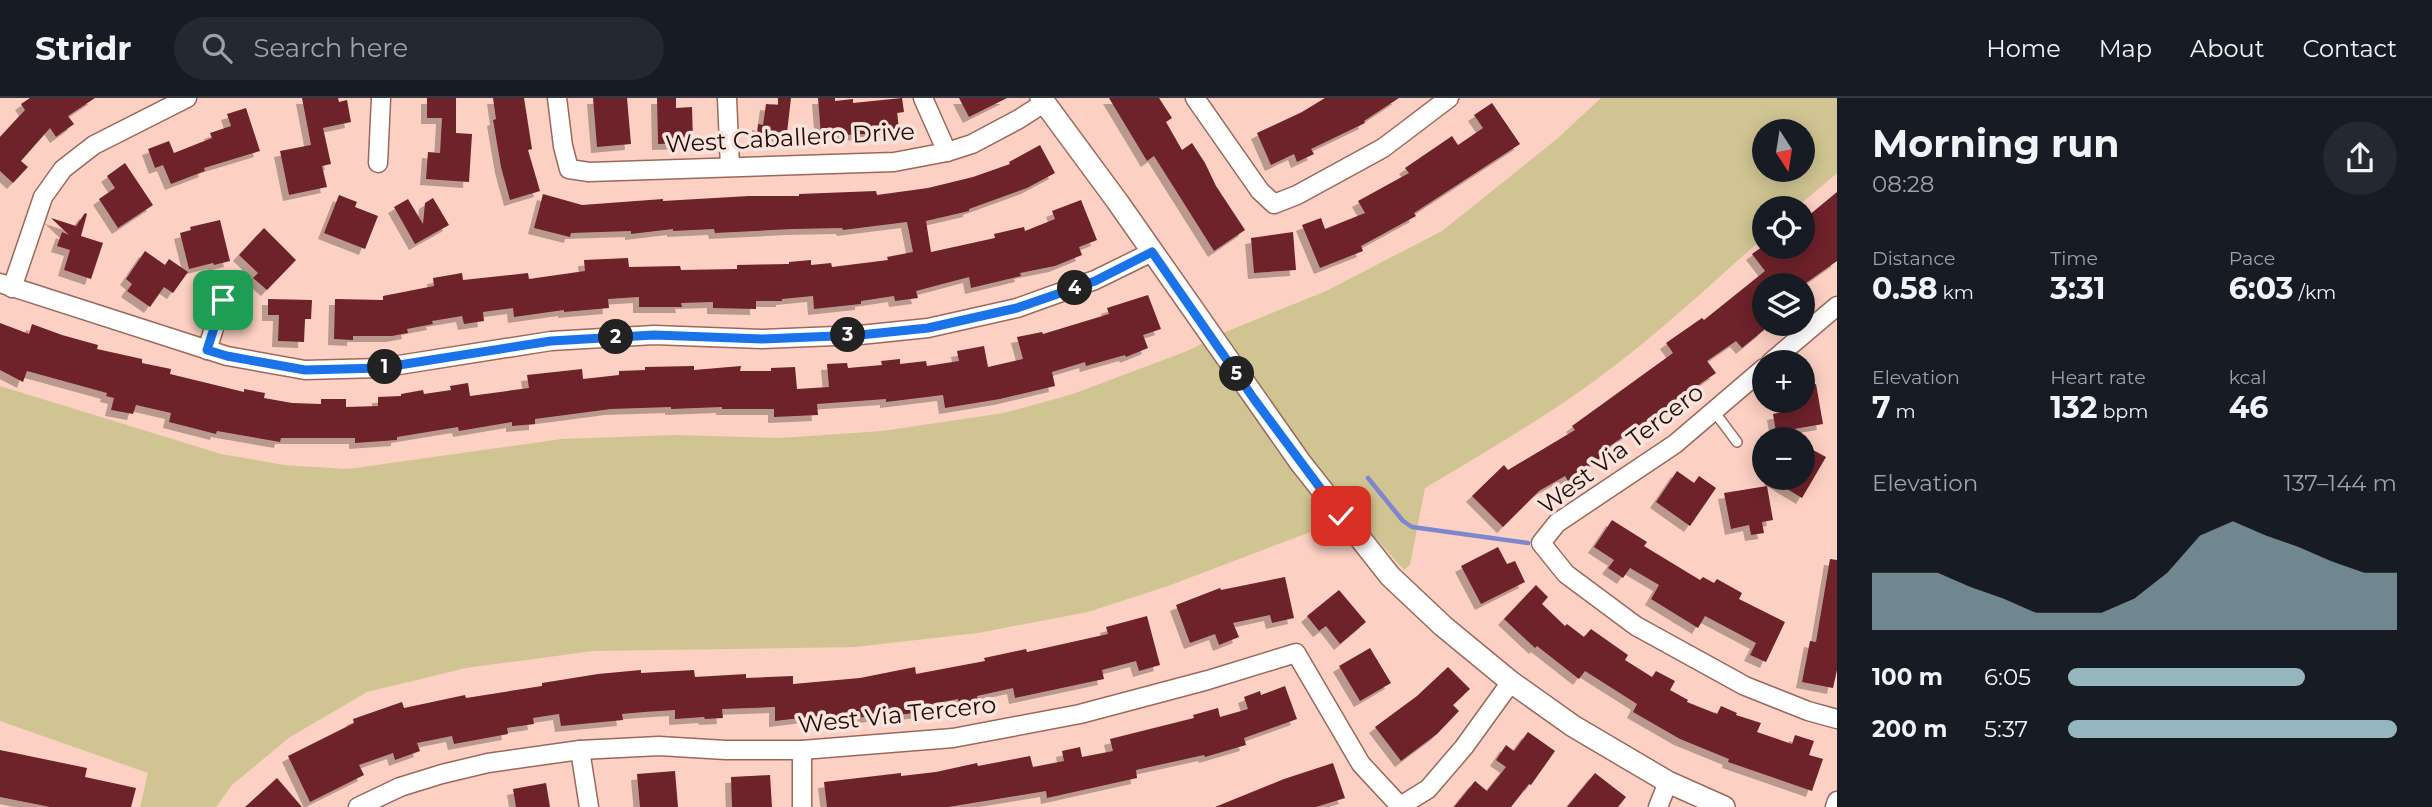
<!DOCTYPE html>
<html lang="en">
<head>
<meta charset="utf-8">
<style>
	body { margin:0; font-family:Montserrat,sans-serif; background:#242831; color:#f1f3f6; height:100vh; display:flex; flex-direction:column; font-size:26px; white-space:nowrap }
	* { box-sizing:border-box; margin:0 }
	p { font-size:23px; color:#9ea1a6 }
	.icon { flex:none; width:38px; height:38px; fill:none; stroke:currentColor; stroke-width:2; stroke-linecap:round; stroke-linejoin:round }
	.map { position:relative; flex:1; overflow:hidden }
	.sheet { display:flex; flex-direction:column; background:#171b24; width:595px }
	.sheet>* { flex:none }
	.needle { width:46px; rotate:168deg }
	.controls { position:absolute; left:1752px; top:21px; display:grid; gap:14px }
	.controls a { display:grid; place-items:center; width:63px; height:63px; border-radius:50%; background:#171b24; box-shadow:0 4px 18px #0003; font-size:35px }
	.pin { position:absolute; display:grid; place-items:center; width:60px; height:60px; color:#fff; margin:-30px; border-radius:14px; box-shadow:0 4px 10px #0006 }
	.km { position:absolute; width:35px; height:35px; margin:-18px; border-radius:50%; background:#222; color:#fff; font-size:19px; line-height:35px; text-align:center }
	.round { display:grid; place-items:center; flex:none; width:74px; height:74px; border-radius:37px; background:#242831 }
	.headline { display:flex; align-items:center; justify-content:space-between; height:119px; padding:0 35px }
	h1 { font-size:38px; font-weight:700; line-height:52px }
	.figures { display:grid; grid-template-columns:repeat(3,1fr); gap:10px; height:119px; padding:7px 35px }
	.figures div { display:grid; align-content:center }
	.figures b { font-size:30px; font-weight:700 }
	.figures small { font-size:19px; font-weight:400 }
	.figures p { font-size:19px }
	.chart { height:196px; padding:14px 35px }
	.chart p { display:flex; justify-content:space-between }
	.chart svg { width:100%; height:126px; margin-top:7px; fill:#96b6bf; opacity:.7 }
	ul { padding:0 35px; list-style:none; font-size:23px }
	li { display:grid; grid-template-columns:112px 84px 1fr; align-items:center; height:52px }
	li i { height:18px; border-radius:9px; background:#96b6bf }
	header { display:flex; align-items:center; gap:42px; box-sizing:border-box; height:98px; padding:0 35px; background:#171b24; border-bottom:2px solid #363941 }
	header strong { font-size:33px }
	nav { display:flex; gap:38px; margin-inline-start:auto; font-size:24px }
	.search { width:490px; height:63px; background:#242831; display:flex; align-items:center; gap:18px; box-sizing:border-box; padding:0 24px; border-radius:38px; color:#9ea1a6; font-size:26px }
	main { display:flex; flex:1; min-height:0 }
	.map>svg:first-child { display:block }
	.green { fill:#d0c592; fill-rule:evenodd }
	.lines { fill:none; stroke-linecap:round; stroke-linejoin:round }
	.stream { stroke:#7d86cf; stroke-width:4.5 }
	.building { fill:#6e202a; filter:url(#shadow) }
	.service-casing { stroke:#9a695b; stroke-width:12 }
	.minor-casing { stroke:#9a695b; stroke-width:21 }
	.tertiary-casing { stroke:#9a695b; stroke-width:24 }
	.service { stroke:#fff; stroke-width:9 }
	.minor { stroke:#fff; stroke-width:18 }
	.tertiary { stroke:#fff; stroke-width:21 }
	.route-casing { stroke:#fff; stroke-width:14 }
	.route { stroke:#1a73e8; stroke-width:9 }
	.labels { text-anchor:middle; stroke-width:7; stroke-linejoin:round; paint-order:stroke }
	.street-label { font-size:24px; fill:#1e0c07; stroke:#fae3dc }
</style>
</head>
<body>
<header>
<strong>Stridr</strong>
<div class="search"><svg class="icon" aria-label="search" viewBox="0 0 24 24"><circle cx="10" cy="10" r="6"/><path d="M15 15l6 6"/></svg>Search here</div>
<nav><a>Home</a><a>Map</a><a>About</a><a>Contact</a></nav>
</header>
<main>
<div class="map">
<svg width="1837" height="709" viewBox="0 0 1837 709">
	<defs>
		<filter id="shadow"><feDropShadow dx="-6" dy="6" stdDeviation="0" flood-color="#0004"/></filter>
	</defs>
	<rect width="100%" height="100%" fill="#fcd0c2"/>
	<path class="green" d="M1601,0H1837V75L1796,110H1764V139C1710,187 1656,238 1597,281C1543,321 1483,355 1425,390L1410,467L1404,472L1349,410L1321,430L1168,488L1088,514L978,535L855,549L593,553L466,570L367,594L290,639L232,687L216,709H140L148,675L0,623V288L221,356L284,367L348,371L562,341L674,337L779,340L882,333L1004,315L1073,296L1187,253L1228,233L1326,193L1442,133L1558,40ZM1764,33H1802V72H1764Z"/>
	<g class="lines">
		<polyline class="stream" points="1368,380 1403,423 1412,429 1528,445"/>
	</g>
	<g class="building">
		<polygon points="30,0 95,0 68,18 74,26 56,39 50,30 21,63 28,69 13,85 0,73 0,39 25,12 21,6"/>
		<polygon points="302,0 338,0 339,4 347,2 351,24 323,30 331,66 322,68 327,89 289,97 280,53 311,47"/>
		<polygon points="427,0 456,0 456,35 472,36 469,84 426,81 428,54 440,55 442,20 427,20"/>
		<polygon points="493,0 524,0 532,51 528,52 540,93 510,102 501,69 493,22 496,21"/>
		<polygon points="593,0 627,0 631,46 597,49"/>
		<polygon points="657,0 676,0 676,10 692,9 693,45 658,46"/>
		<polygon points="778,0 791,0 786,43 757,39 758,26 763,27 766,6 778,7"/>
		<polygon points="818,0 835,0 835,3 853,1 853,5 902,0 904,14 897,15 899,30 866,36 821,38"/>
		<polygon points="959,0 1007,0 969,19"/>
		<polygon points="1109,0 1159,0 1172,20 1166,24 1182,52 1192,45 1205,65 1216,88 1245,132 1214,153 1154,58 1147,63"/>
		<polygon points="1325,0 1399,0 1364,23 1365,25 1311,51 1314,56 1297,64 1294,56 1271,67 1257,35 1302,14"/>
		<polygon points="1492,5 1520,46 1414,115 1416,118 1361,148 1363,153 1320,170 1302,127 1321,120 1325,131 1365,115 1358,103 1409,75 1405,70 1452,38 1458,47 1483,30 1474,17"/>
		<polygon points="246,10 260,53 204,70 205,73 171,86 163,67 155,70 148,51 169,43 174,55 212,40 210,35 231,28 227,16"/>
		<polygon points="1040,47 1055,75 1027,90 969,111 969,113 926,123 931,154 995,140 994,136 1024,129 1025,133 1055,121 1052,113 1081,102 1097,142 1079,149 1082,157 1055,168 1020,175 1021,178 971,190 969,179 916,193 918,200 895,203 894,198 861,203 861,206 814,211 813,198 782,201 782,203 756,203 756,211 713,210 713,204 681,205 682,209 639,209 639,199 608,201 609,210 564,214 564,212 514,219 513,210 483,214 484,223 464,226 462,218 432,223 433,226 407,231 408,235 392,238 353,238 353,242 334,241 335,201 383,202 383,198 434,188 433,180 462,175 463,182 528,175 529,181 585,173 584,162 628,160 629,169 680,168 681,172 737,171 737,167 789,166 789,164 811,162 811,167 831,165 832,169 888,162 887,159 913,154 907,124 843,132 842,130 793,131 715,135 714,131 673,133 673,131 631,136 631,133 571,135 570,139 534,130 543,96 582,107 663,101 663,103 749,98 799,98 799,96 876,93 877,97 928,90 973,79 1010,66 1009,64"/>
		<polygon points="125,65 153,107 118,130 99,101 115,90 107,78"/>
		<polygon points="1837,94 1837,163 1803,187 1764,187 1764,232 1742,250 1736,243 1707,263 1716,275 1607,350 1610,353 1584,371 1585,373 1568,383 1565,378 1539,393 1503,429 1472,398 1504,367 1508,372 1575,332 1572,328 1673,255 1666,245 1702,220 1704,222 1765,173 1752,156 1762,149 1802,149 1802,123"/>
		<polygon points="339,97 357,104 355,109 378,118 365,151 324,135"/>
		<polygon points="433,100 449,127 415,146 394,109 408,101 423,126 425,105"/>
		<polygon points="85,115 87,116 81,138 103,145 91,181 64,172 70,152 57,148 62,134 69,137 51,120 76,128"/>
		<polygon points="220,122 230,163 214,167 213,165 189,171 180,135 191,132 190,129"/>
		<polygon points="264,130 296,162 267,192 253,180 258,175 239,157"/>
		<polygon points="1293,134 1296,172 1254,175 1251,140"/>
		<polygon points="145,153 165,167 169,161 188,174 173,195 164,189 150,209 127,193 132,186 126,181"/>
		<polygon points="1148,197 1161,231 1143,237 1148,250 1126,259 1125,257 1086,268 1085,264 1052,274 1055,288 1000,301 945,310 943,297 886,304 886,301 817,306 818,317 774,319 774,311 722,311 722,309 671,311 671,309 611,311 535,321 535,326 512,328 512,324 459,333 458,329 397,339 397,342 355,345 355,340 281,340 280,344 217,333 216,336 169,324 171,315 136,307 133,316 111,312 114,300 106,298 107,295 27,273 23,284 0,272 0,225 29,236 32,226 62,237 98,247 97,251 142,261 142,265 171,271 170,276 244,294 244,291 265,295 264,300 292,305 321,306 321,301 346,301 346,309 378,308 378,299 401,298 401,296 423,292 424,296 451,292 450,288 468,285 470,298 529,290 527,277 582,271 583,281 619,277 619,273 645,272 645,269 694,268 694,272 741,268 740,273 771,273 771,270 795,269 797,291 829,289 827,266 847,265 848,270 882,267 881,263 900,261 900,266 926,263 927,268 959,263 957,253 984,248 988,269 1023,261 1017,239 1042,234 1043,236 1109,216 1107,210"/>
		<polygon points="268,201 312,202 311,221 305,221 304,244 278,243 279,217 268,217"/>
		<polygon points="1816,286 1823,326 1776,334 1773,316 1787,313 1785,303 1802,303 1802,288"/>
		<polygon points="1802,346 1826,359 1802,400 1769,380 1802,380"/>
		<polygon points="1677,373 1694,385 1699,378 1716,390 1690,428 1656,404"/>
		<polygon points="1767,388 1773,422 1762,424 1764,435 1751,437 1749,427 1731,431 1724,395"/>
		<polygon points="1612,422 1647,444 1644,448 1700,482 1703,479 1714,485 1717,481 1742,495 1739,501 1785,524 1766,564 1750,557 1756,545 1705,518 1698,530 1651,501 1659,487 1630,470 1623,480 1608,470 1614,462 1594,449"/>
		<polygon points="1498,449 1507,466 1515,463 1525,484 1481,506 1461,468"/>
		<polygon points="1830,461 1837,462 1837,572 1833,590 1802,584 1810,543 1816,544"/>
		<polygon points="1285,479 1294,520 1272,525 1270,517 1233,525 1239,539 1219,547 1215,536 1190,545 1176,507 1220,490 1221,492"/>
		<polygon points="1536,487 1548,499 1542,506 1565,528 1567,526 1584,539 1591,531 1628,557 1625,562 1652,579 1656,573 1675,583 1670,592 1688,602 1687,604 1717,616 1721,608 1737,615 1736,617 1761,625 1757,634 1792,646 1795,637 1814,643 1809,657 1823,661 1812,693 1728,664 1729,661 1680,641 1633,614 1637,606 1585,573 1579,581 1537,548 1535,550 1504,521"/>
		<polygon points="1339,492 1366,524 1340,546 1326,528 1319,533 1307,518"/>
		<polygon points="1147,518 1160,567 1139,573 1136,563 1102,572 1104,581 1015,600 1013,590 977,598 979,606 960,610 958,601 921,608 922,614 898,617 897,614 866,619 835,621 834,616 775,623 775,609 722,611 723,620 705,621 704,619 675,621 675,612 644,614 622,616 623,622 561,628 559,616 533,620 534,626 507,630 508,636 454,646 452,638 417,645 420,653 395,662 393,655 359,667 364,677 310,704 288,658 354,625 353,621 402,604 404,610 465,597 466,600 542,588 542,585 598,576 641,572 641,575 694,572 695,579 746,576 746,580 793,578 793,586 860,580 915,569 916,576 985,563 984,560 1026,551 1027,554 1108,536 1106,529"/>
		<polygon points="1370,550 1391,585 1360,603 1339,568"/>
		<polygon points="1448,569 1470,591 1453,607 1459,613 1437,636 1401,663 1375,629 1417,598"/>
		<polygon points="1285,588 1297,621 1244,640 1246,647 1205,659 1204,657 1136,672 1137,680 1047,700 1046,693 948,709 827,709 824,684 901,675 901,678 936,674 977,665 978,668 1030,658 1033,669 1064,663 1062,653 1080,649 1082,659 1113,653 1110,641 1194,620 1193,617 1218,610 1220,619 1248,611 1244,599 1260,593 1261,597"/>
		<polygon points="1528,634 1555,653 1531,687 1529,686 1511,709 1454,709 1475,683 1487,693 1506,669 1496,662 1506,647 1514,653"/>
		<polygon points="0,652 87,670 85,679 136,690 131,709 50,709 0,699"/>
		<polygon points="1333,665 1345,700 1316,709 1215,709 1284,681"/>
		<polygon points="675,673 678,709 640,709 637,676"/>
		<polygon points="1595,675 1626,699 1618,709 1567,709"/>
		<polygon points="770,677 772,709 732,709 731,679"/>
		<polygon points="277,680 302,709 245,709"/>
		<polygon points="546,685 550,709 516,709 513,691"/>
	</g>
	<g class="lines">
		<g class="service-casing">
			<polyline id="service" points="1713,312 1737,344"/>
		</g>
		<g class="minor-casing">
			<g id="minor">
				<polyline points="557,0 563,48 569,71 589,74 894,64 947,54 972,46 1019,21 1044,5"/>
				<polyline points="727,0 730,69"/>
				<polyline points="923,0 947,54"/>
				<polyline points="1195,0 1260,93 1274,106 1297,97 1383,50 1449,0"/>
				<polyline points="378,65 381,0"/>
				<polyline points="0,185 227,258 305,272 380,270 551,243 654,237 762,241 860,237 928,230 1017,210 1095,182 1152,154"/>
				<polyline points="12,190 43,99 63,71 94,47 187,0"/>
				<polyline points="207,252 223,202"/>
				<polyline points="1771,264 1837,208"/>
				<polyline points="1764,270 1675,346 1557,425 1541,445 1566,476 1636,528 1745,588 1808,613 1837,621"/>
				<polyline points="580,652 589,709"/>
				<polyline points="802,652 802,709"/>
				<polyline points="358,709 400,689 442,676 488,665 580,652 659,648 726,652 802,652 953,640 1080,616 1208,582 1296,555 1361,666 1400,708"/>
				<polyline points="1399,709 1428,691 1464,649 1511,584"/>
				<polyline points="1658,709 1668,684"/>
				<polyline points="1835,709 1837,703"/>
			</g>
		</g>
		<g class="tertiary-casing">
			<polyline id="tertiary" points="1041,0 1117,103 1300,364 1390,478 1443,528 1511,584 1573,628 1668,684 1724,709"/>
		</g>
		<use href="#service" class="service"/>
		<use href="#minor" class="minor"/>
		<use href="#tertiary" class="tertiary"/>
	</g>
	<g class="lines">
		<g class="route-casing">
			<polyline id="route" points="223,202 207,252 227,258 305,272 380,270 551,243 654,237 762,241 860,237 928,230 1017,210 1095,183 1152,154 1254,301 1341,418"/>
		</g>
		<use href="#route" class="route"/>
	</g>
	<g class="labels">
		<g class="street-label">
			<text transform="translate(790 40) rotate(-3)" y="8">West Caballero Drive</text>
			<text transform="translate(1621 351) rotate(-37)" y="8">West Via Tercero</text>
			<text transform="translate(897 617) rotate(-6)" y="8">West Via Tercero</text>
		</g>
	</g>
</svg>
<div class="controls">
<a><svg class="needle" viewBox="-14 -14 28 28"><path d="M0-13l5 13h-10z" fill="#e53935"/><path d="M0 13l5-13h-10z" fill="#9ea1a6"/></svg></a>
<a><svg class="icon" aria-label="locate" viewBox="0 0 24 24"><circle cx="12" cy="12" r="6"/><path d="M12 2v4M12 18v4M2 12h4M18 12h4"/></svg></a>
<a><svg class="icon" aria-label="layers" viewBox="0 0 24 24"><path d="M12 4l9 5-9 5-9-5zM3 14l9 5 9-5"/></svg></a>
<a>+</a>
<a>−</a>
</div>
<div class="pin" style="left:223px;top:202px;background:#1e9e55"><svg class="icon" aria-label="arrive" viewBox="0 0 24 24"><path d="M6 21V4h12l-3 4 3 4H6"/></svg></div>
<div class="pin" style="left:1341px;top:418px;background:#d93025"><svg class="icon" aria-label="check" viewBox="0 0 24 24"><path d="M5 12l5 5 9-10"/></svg></div>
<b class="km" style="left:385px;top:269px">1</b>
<b class="km" style="left:616px;top:239px">2</b>
<b class="km" style="left:848px;top:237px">3</b>
<b class="km" style="left:1075px;top:190px">4</b>
<b class="km" style="left:1237px;top:276px">5</b>
</div>
<section class="sheet">
<div class="headline"><div><h1>Morning run</h1><p>08:28</p></div><a class="round"><svg class="icon" aria-label="share" viewBox="0 0 24 24"><path d="M12 15V3M7 8l5-5 5 5M5 13v7h14v-7"/></svg></a></div>
<div class="figures">
<div><p>Distance</p><b>0.58<small> km</small></b></div>
<div><p>Time</p><b>3:31</b></div>
<div><p>Pace</p><b>6:03<small> /km</small></b></div>
</div>
<div class="figures">
<div><p>Elevation</p><b>7<small> m</small></b></div>
<div><p>Heart rate</p><b>132<small> bpm</small></b></div>
<div><p>kcal</p><b>46</b></div>
</div>
<div class="chart"><p><span>Elevation</span>137–144 m</p>
<svg viewBox="0 0 160 44" preserveAspectRatio="none"><path d="M0 44V24L10 24L20 24L30 29L40 33L50 38L60 38L70 38L80 33L90 24L100 11L110 6L120 11L130 15L140 20L150 24L160 24V44z"/></svg>
</div>
<ul>
<li><b>100 m</b>6:05<i style="width:72%"></i></li>
<li><b>200 m</b>5:37<i style="width:100%"></i></li>
</ul>
</section>
</main>
</body>
</html>
